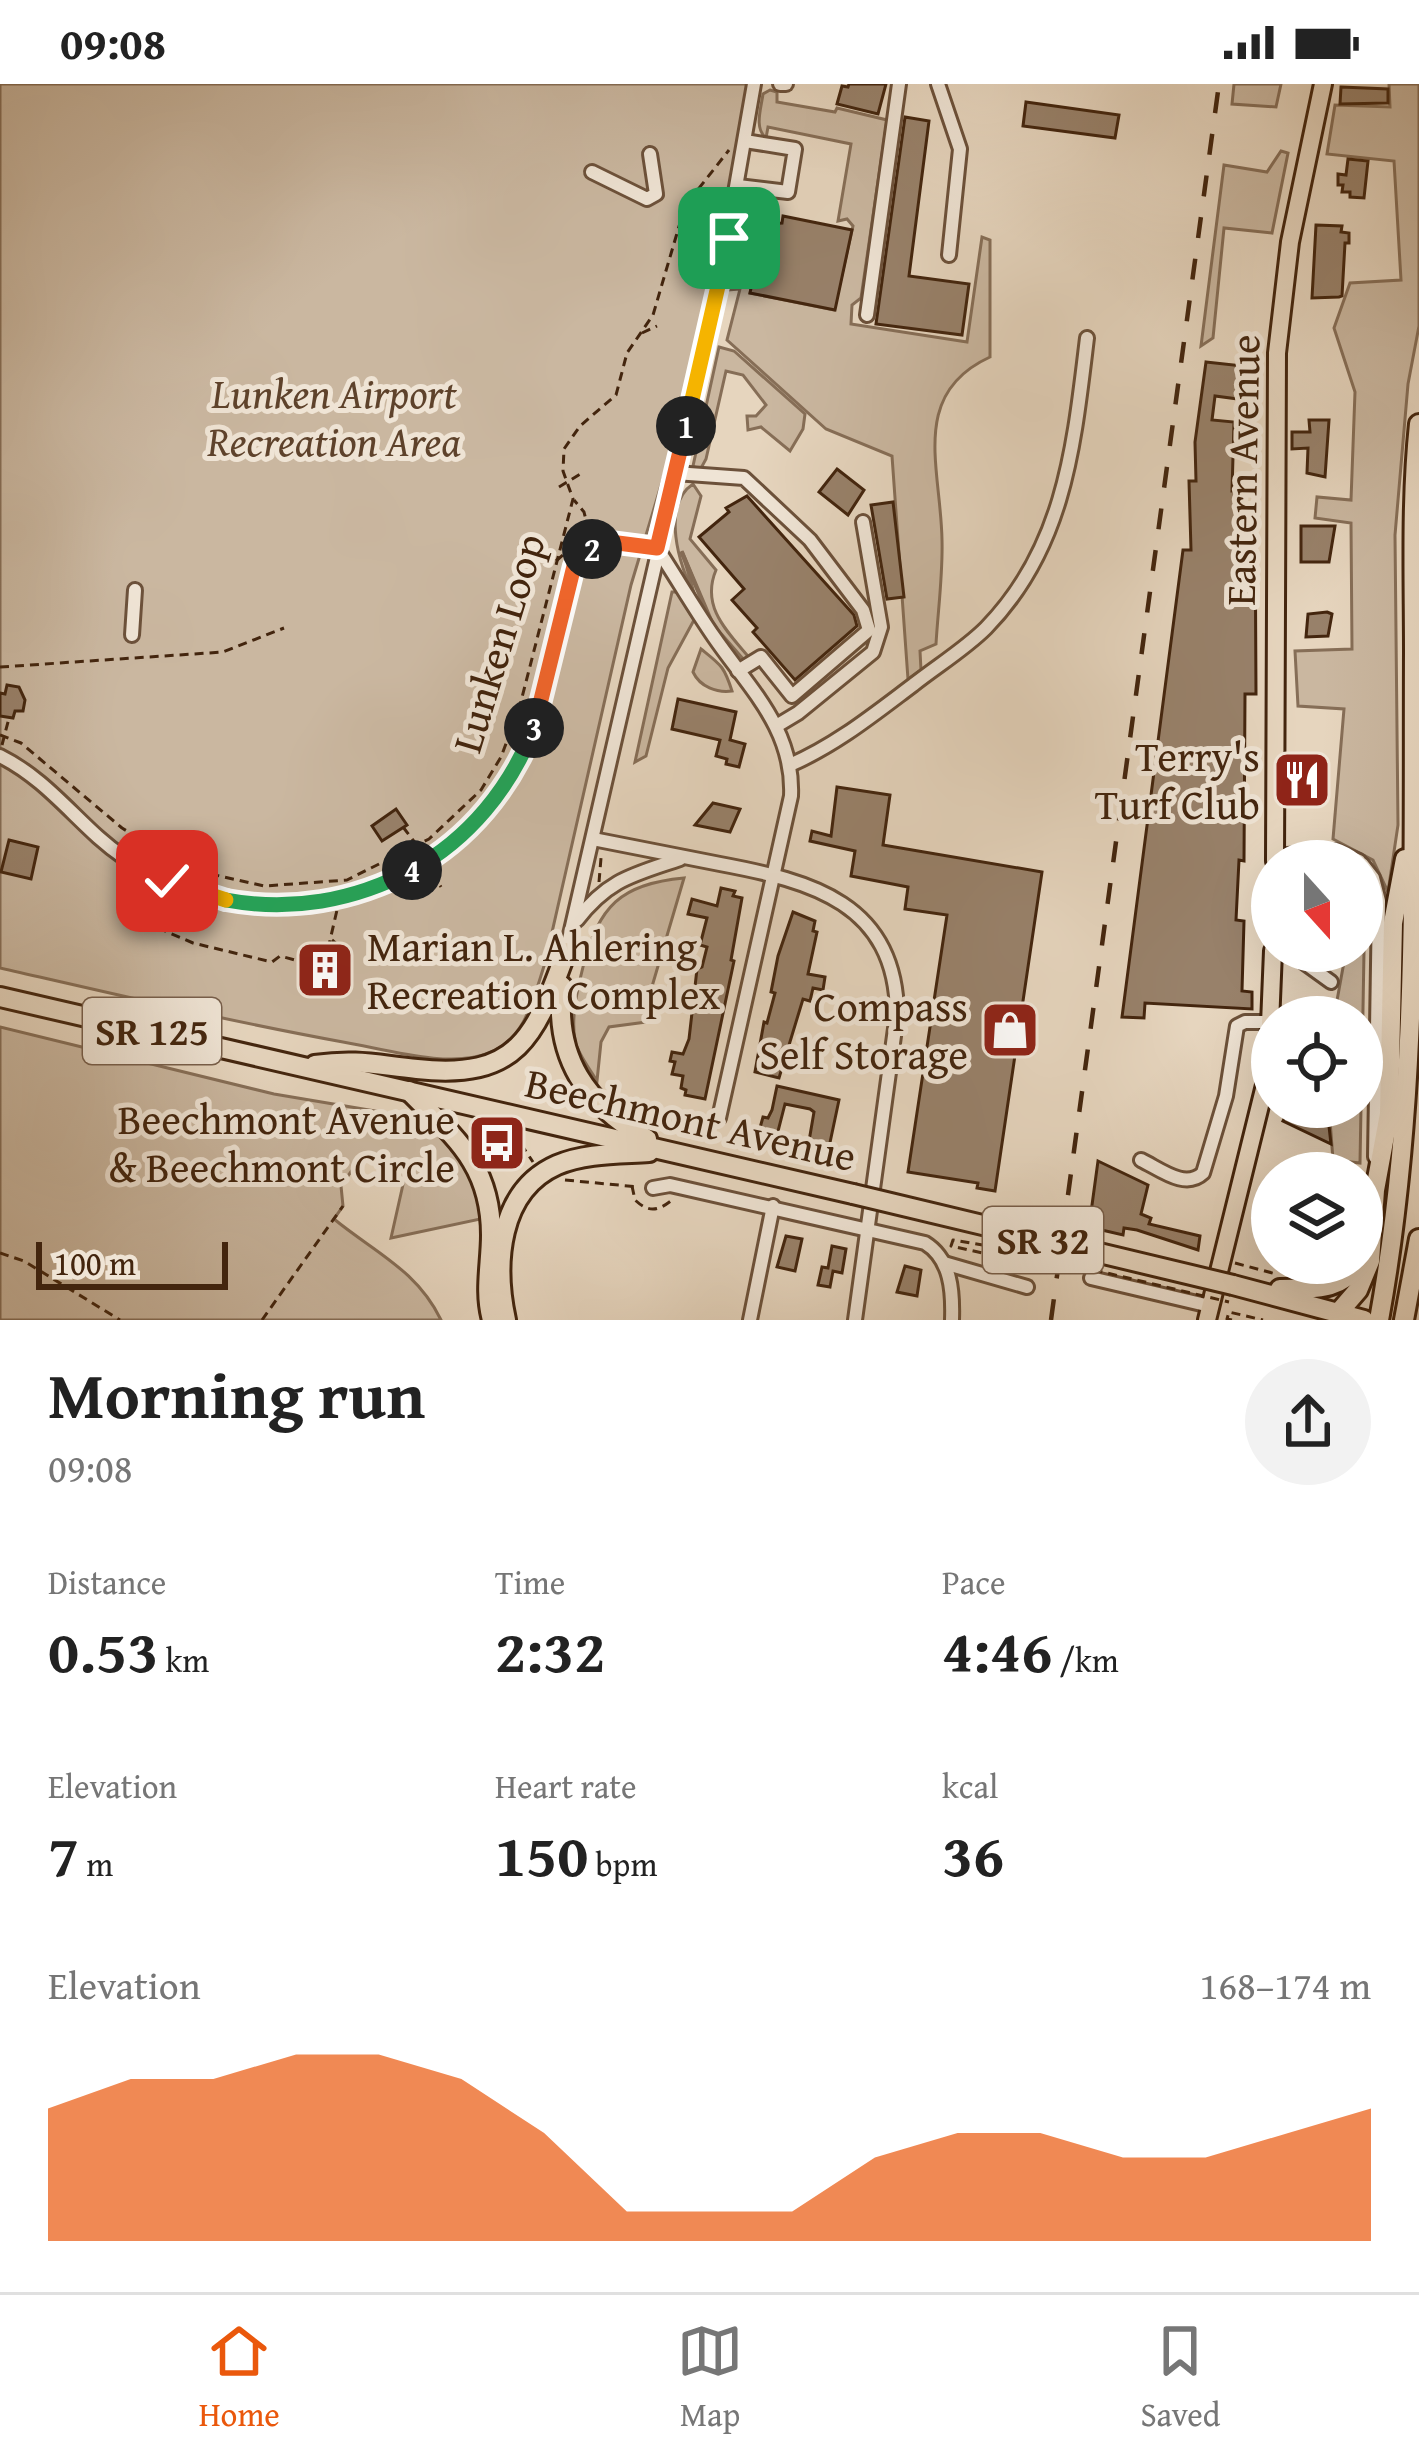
<!DOCTYPE html>
<html lang="en">
<head>
<meta charset="utf-8">
<style>
	body { margin:0; font-family:"Gentium Book Plus",serif; background:#f2f2f2; color:#222; height:100vh; display:flex; flex-direction:column; font-size:45px; white-space:nowrap }
	* { box-sizing:border-box; margin:0 }
	p { font-size:39px; color:#767676 }
	.icon { flex:none; width:66px; height:66px; fill:none; stroke:currentColor; stroke-width:2; stroke-linecap:round; stroke-linejoin:round }
	.map { position:relative; height:1236px; overflow:hidden }
	.drawer { display:flex; flex-direction:column; background:#fff; flex:1 }
	.drawer>* { flex:none }
	.needle { width:78px; rotate:159deg }
	.fabs { position:absolute; left:1251px; top:756px; display:grid; gap:24px }
	.fabs a { display:grid; place-items:center; width:132px; height:132px; border-radius:50%; background:#fff; box-shadow:0 12px 48px #0002; font-size:60px }
	.scale { position:absolute; left:36px; bottom:30px; width:192px; box-sizing:border-box; padding-left:12px; border:6px solid #43250e; border-top:0; font-size:33px; line-height:42px; white-space:nowrap; color:#43250e; -webkit-text-stroke:9px #efe4d5; paint-order:stroke }
	.pin { position:absolute; display:grid; place-items:center; width:102px; height:102px; color:#fff; margin:-51px; border-radius:24px; box-shadow:0 6px 18px #0006 }
	.km { position:absolute; width:60px; height:60px; margin:-30px; border-radius:50%; background:#222; color:#fff; font-size:33px; line-height:60px; text-align:center }
	.round { display:grid; place-items:center; flex:none; width:126px; height:126px; border-radius:63px; background:#f2f2f2 }
	.headline { display:flex; align-items:center; justify-content:space-between; height:204px; padding:0 48px }
	h1 { font-size:66px; font-weight:700; line-height:90px }
	.figures { display:grid; grid-template-columns:repeat(3,1fr); gap:18px; height:204px; padding:12px 48px }
	.figures div { display:grid; align-content:center }
	.figures b { font-size:60px; font-weight:700 }
	.figures small { font-size:33px; font-weight:400 }
	.figures p { font-size:33px }
	.chart { height:336px; padding:24px 48px }
	.chart p { display:flex; justify-content:space-between }
	.chart svg { width:100%; height:216px; margin-top:12px; fill:#ea580c; opacity:.7 }
	.status { display:flex; justify-content:space-between; align-items:center; height:84px; padding:0 60px; background:#fff; direction:ltr }
	.status svg { height:33px; fill:currentColor }
	.dock { display:flex; justify-content:space-around; align-items:center; height:168px; border-top:3px solid #e0e0e0; background:#fff; font-size:33px; color:#767676 }
	.dock a { display:grid; justify-items:center; gap:6px }
	.dock .on { color:#ea580c }
	.map>svg:first-child { display:block }
	.green { fill:#cab7a0; stroke:#866e57; stroke-width:3 }
	.lines { fill:none; stroke-linecap:round; stroke-linejoin:round }
	.stream { stroke:#846b54; stroke-width:4.5 }
	.building { fill:#98816a; stroke:#43250e; stroke-width:3 }
	.minor-casing { stroke:#6c513a; stroke-width:18 }
	.major-casing { stroke:#43250e; stroke-width:22 }
	.highway-casing { stroke:#43250e; stroke-width:24 }
	.path { stroke:#43250e; stroke-width:3; stroke-dasharray:9 6; stroke-linecap:butt }
	.minor { stroke:#efe4d5; stroke-width:12 }
	.major { stroke:#e6d5be; stroke-width:16 }
	.highway { stroke:#e6d5be; stroke-width:18 }
	.rail { stroke:#43250e; stroke-width:4.5; stroke-dasharray:21 21; stroke-linecap:butt }
	.highway-bridge-casing { stroke:#43250e; stroke-width:24; stroke-linecap:butt }
	.path-bridge { stroke:#43250e; stroke-width:3; stroke-dasharray:9 6; stroke-linecap:butt }
	.highway-bridge { stroke:#e6d5be; stroke-width:18 }
	.split-1-casing { stroke:#fff; stroke-width:24 }
	.split-2-casing { stroke:#fff; stroke-width:24 }
	.split-3-casing { stroke:#fff; stroke-width:24 }
	.split-4-casing { stroke:#fff; stroke-width:24 }
	.split-5-casing { stroke:#fff; stroke-width:24 }
	.split-6-casing { stroke:#fff; stroke-width:24 }
	.split-1 { stroke:#f5b400; stroke-width:15 }
	.split-2 { stroke:#f0652b; stroke-width:15 }
	.split-3 { stroke:#f0652b; stroke-width:15 }
	.split-4 { stroke:#22a559; stroke-width:15 }
	.split-5 { stroke:#22a559; stroke-width:15 }
	.split-6 { stroke:#f5b400; stroke-width:15 }
	.labels { text-anchor:middle; stroke-width:10; stroke-linejoin:round; paint-order:stroke }
	.shield { fill:#efe4d5; stroke:#775e4a; stroke-width:3 }
	.shield-label { font-size:39px; font-weight:bold; fill:#43250e }
	.park-label { font-size:42px; font-style:italic; fill:#5e422b; stroke:#efe4d5 }
	.street-label { font-size:42px; fill:#43250e; stroke:#efe4d5 }
	.poi-label { font-size:42px; fill:#43250e; stroke:#efe4d5; text-anchor:end }
</style>
</head>
<body>
<div class="status"><b>09:08</b><svg viewBox="0 0 49 12"><path d="M0 12V9h3v3zM5 12V6h3v6zM10 12V3h3v9zM15 12V0h3v12zM26 1h20v11H26zM47 4h2v5h-2z"/></svg></div>
<div class="map">
<svg width="1419" height="1236" viewBox="0 0 1419 1236">
	<rect width="100%" height="100%" fill="#e6d5be"/>
	<filter id="stains"><feTurbulence type="fractalNoise" baseFrequency=".00167" numOctaves="4"/><feColorMatrix values="0 0 0 0 .2 0 0 0 0 .09 0 0 0 0 .02 0 0 0 .5 -.17"/></filter>
	<radialGradient id="worn" r=".72"><stop offset=".6" stop-color="#630" stop-opacity="0"/><stop offset="1" stop-color="#630" stop-opacity=".3"/></radialGradient>
	<g class="green">
		<path d="M0,0H749L729,123L677,348L631,501L545,879C534,912 526,955 489,969C449,985 385,965 343,958C228,937 114,910 0,884Z"/>
		<polygon points="1234,0 1281,0 1276,23 1232,20"/>
		<polygon points="1389,0 1419,0 1419,242 1408,300 1395,451 1398,741 1388,808 1373,776 1333,755 1344,625 1298,622 1295,567 1352,565 1351,439 1315,434 1317,413 1351,416 1355,308 1334,244 1350,199 1401,196 1394,77 1327,70 1335,21 1390,23"/>
		<path d="M770,6L777,8V18L835,28L837,24L887,36L861,214L852,221L851,240L967,258L982,153L990,156V273C909,310 941,385 942,456C943,490 938,526 936,560L920,567L921,586L908,595L892,372L826,345L727,256L740,205L726,206L750,112L755,110L749,143L762,152L750,209L834,226L853,142L847,135L838,137L851,60L768,43L766,54C754,44 761,25 763,10Z"/>
		<polygon points="1281,67 1288,69 1272,149 1224,144 1213,254 1201,262 1224,81 1267,88"/>
		<polygon points="719,263 734,267 805,330 803,345 790,367 761,343 748,346 747,332 756,332 766,321 743,291 726,287 706,375 700,386 693,382"/>
		<path d="M693,400L701,412L690,455L716,486C700,524 729,549 752,577L744,576L711,538L682,467L694,509C679,483 661,421 693,400Z"/>
		<polygon points="672,508 677,508 694,536 668,584 646,672 635,678"/>
		<path d="M701,565C721,581 724,582 732,607C717,609 700,603 693,588Z"/>
		<path d="M684,794L648,916L654,937L609,943L601,958L597,997C590,985 578,970 575,957C571,932 577,907 583,883C599,822 620,800 684,794Z"/>
		<polygon points="1362,803 1365,811 1362,982 1362,933 1334,933 1346,867 1362,867"/>
		<path d="M0,943L274,1010L440,1038L461,1057L490,1133L391,1154L404,1096L362,1072L341,1102L343,1122L334,1135C374,1168 417,1186 441,1236H0Z"/>
		<polygon points="1329,1023 1361,1023 1360,1079 1333,1076"/>
	</g>
	<g class="lines">
		<polyline class="stream" points="682,469 711,537"/>
	</g>
	<g class="building">
		<polygon points="849,0 886,0 878,30 837,20 842,2 848,3"/>
		<polygon points="1341,3 1388,5 1388,19 1340,20"/>
		<polygon points="1026,18 1119,31 1115,54 1023,42"/>
		<polygon points="905,33 929,37 909,192 969,200 962,251 876,240"/>
		<polygon points="1348,75 1368,77 1364,114 1350,113 1350,108 1342,108 1343,101 1338,101 1338,90 1346,91"/>
		<polygon points="783,132 852,146 835,226 750,209 765,140 782,139"/>
		<polygon points="1316,141 1342,142 1341,148 1349,149 1349,159 1345,159 1342,212 1339,213 1312,214"/>
		<polygon points="1206,278 1243,282 1238,315 1215,312 1212,336 1234,338 1232,407 1241,407 1241,419 1255,419 1256,610 1245,610 1244,777 1239,776 1236,836 1244,837 1242,907 1252,908 1252,925 1145,919 1144,934 1122,933 1183,466 1191,466 1189,397 1196,397 1195,358"/>
		<polygon points="1309,336 1329,336 1325,393 1307,389 1308,364 1292,365 1292,348 1310,348"/>
		<polygon points="837,385 864,406 848,431 819,408"/>
		<polygon points="747,412 854,531 857,542 795,596 753,548 757,544 732,516 744,505 699,453 729,428 726,424"/>
		<polygon points="893,418 904,513 887,515 871,421"/>
		<polygon points="1301,442 1335,442 1329,478 1301,478"/>
		<polygon points="1327,528 1332,530 1328,552 1306,553 1308,530"/>
		<polygon points="7,601 19,603 25,616 23,627 15,627 13,634 0,632 0,609 5,610"/>
		<polygon points="678,615 736,628 730,656 745,660 739,683 726,680 727,675 716,672 720,656 672,645"/>
		<rect x="1293" y="683" width="18" height="26"/>
		<polygon points="837,703 890,711 883,761 1042,788 995,1107 977,1104 978,1099 908,1088 947,831 905,825 908,803 851,792 855,767 810,757 812,747 831,752"/>
		<polygon points="713,719 740,725 730,748 695,741"/>
		<polygon points="396,725 407,741 382,757 372,742"/>
		<polygon points="9,756 38,763 31,795 1,788"/>
		<polygon points="721,804 735,807 733,812 742,814 731,876 734,877 705,1015 685,1011 686,1006 681,1004 683,992 672,990 675,978 670,977 672,968 683,970 689,955 697,885 702,883 707,863 700,861 707,834 688,830 692,815 717,822"/>
		<polygon points="793,828 815,837 813,847 817,848 808,890 825,893 823,906 813,904 810,917 803,915 779,994 755,988 764,938 767,939 775,909 771,908 778,872"/>
		<polygon points="320,863 339,867 338,874 344,876 338,898 308,891 313,869 318,870"/>
		<polygon points="777,1002 839,1016 828,1068 808,1063 814,1028 810,1025 785,1020 776,1055 758,1051 763,1033 768,1034 772,1026"/>
		<polygon points="1290,1023 1309,1023 1325,1031 1321,1038 1329,1042 1331,1060 1283,1037"/>
		<polygon points="1098,1077 1148,1101 1141,1130 1151,1134 1149,1140 1200,1152 1198,1166 1137,1146 1124,1144 1123,1151 1089,1143"/>
		<polygon points="786,1152 802,1155 795,1187 777,1183"/>
		<polygon points="832,1162 846,1165 842,1189 833,1187 830,1203 818,1201 822,1183 828,1184"/>
		<polygon points="905,1182 921,1186 917,1212 897,1208"/>
	</g>
	<g class="lines">
		<g class="minor-casing">
			<g id="minor">
				<polyline points="780,0 786,0"/>
				<polyline points="938,0 960,65 949,171"/>
				<polyline points="592,88 647,115 656,110 650,70"/>
				<polyline points="738,102 788,108 795,65 745,57"/>
				<polyline points="867,231 899,0"/>
				<polyline points="675,389 744,394 810,456 863,526 869,546 792,612 761,573 738,587"/>
				<path d="M657,464C676,493 694,524 714,553C749,604 794,645 791,712L719,1034"/>
				<polyline points="132,551 135,506"/>
				<polyline points="778,641 798,629 873,568 881,543 863,438"/>
				<path d="M0,672C40,692 66,724 98,753C167,815 260,831 348,812"/>
				<path d="M790,681C836,661 873,631 913,601C937,582 965,565 986,544C1065,463 1074,361 1087,254"/>
				<path d="M593,755C635,763 678,772 720,780C811,797 896,819 897,930L855,1236"/>
				<polyline points="1275,772 1336,767 1359,777"/>
				<polyline points="1362,780 1373,794 1379,817 1375,1073"/>
				<path d="M346,813C523,759 537,640 574,482C600,451 621,459 657,464"/>
				<path d="M577,836C609,795 633,791 680,775"/>
				<polyline points="1288,867 1331,898"/>
				<polyline points="566,868 716,217 754,0"/>
				<path d="M1141,1076C1160,1085 1185,1106 1203,1089L1226,1012L1237,942L1245,938H1271"/>
				<path d="M653,1104L670,1101L925,1159C951,1175 953,1207 952,1236"/>
				<polyline points="944,1179 1027,1203"/>
				<polyline points="1091,1194 1210,1222"/>
				<polyline points="750,1236 773,1122"/>
			</g>
		</g>
		<g class="major-casing">
			<g id="major">
				<polyline points="1275,777 1277,269 1290,158 1323,0"/>
				<polyline points="1207,1236 1268,989 1273,867"/>
			</g>
		</g>
		<g class="highway-casing">
			<g id="highway">
				<path d="M562,902C554,974 586,1020 647,1055"/>
				<polyline points="0,913 853,1110"/>
				<path d="M315,981C357,975 376,981 417,985C518,996 535,953 566,868"/>
				<path d="M409,1007C454,1053 491,1080 491,1151C491,1180 484,1207 492,1236"/>
				<polyline points="1233,1201 1364,1236"/>
				<path d="M1280,1205C1314,1204 1337,1209 1361,1179"/>
				<polyline points="1339,1228 1358,1206 1370,1177 1375,1106 1389,1030 1393,839 1405,775"/>
				<path d="M506,1236C494,1181 498,1107 557,1081C585,1069 619,1070 649,1068"/>
				<path d="M1379,1236C1419,1017 1413,792 1414,569C1414,493 1411,416 1419,340"/>
				<polyline points="1404,1236 1419,1155"/>
			</g>
		</g>
		<g class="path">
			<polyline points="769,130 783,133"/>
			<polyline points="767,140 771,118"/>
			<polyline points="642,249 657,242"/>
			<polyline points="559,403 582,389"/>
			<polyline points="556,477 589,448 584,428 574,416"/>
			<polyline points="0,583 223,568 284,544"/>
			<polyline points="0,651 21,659 122,744 189,785 264,802 347,796 429,755 481,706 501,673 519,625 573,415 563,387 564,365 580,342 616,311 627,269 653,231 685,122 729,66"/>
			<polyline points="2,661 9,634"/>
			<polyline points="403,743 416,760"/>
			<polyline points="432,789 441,803"/>
			<polyline points="599,798 601,774"/>
			<polyline points="144,838 193,859 272,878 280,872 310,880"/>
			<polyline points="332,856 347,869"/>
			<polyline points="328,865 337,826"/>
			<polyline points="705,1054 705,1045"/>
			<polyline points="521,1060 533,1078"/>
			<polyline points="565,1096 639,1103"/>
			<path d="M632,1102L635,1116C649,1129 658,1127 672,1116"/>
			<polyline points="0,1169 24,1177 120,1236"/>
			<polyline points="996,1172 951,1162 953,1156 1006,1165"/>
			<polyline points="1235,1179 1276,1190"/>
			<polyline points="262,1236 343,1122"/>
			<polyline points="1232,1236 1227,1235 1229,1228 1263,1236"/>
		</g>
		<use href="#minor" class="minor"/>
		<use href="#major" class="major"/>
		<use href="#highway" class="highway"/>
		<polyline class="rail" points="1051,1236 1219,0"/>
		<g class="highway-bridge-casing">
			<polyline id="highway-bridge" points="853,1110 1233,1201"/>
		</g>
		<polyline class="path-bridge" points="1006,1165 1229,1218"/>
		<use href="#highway-bridge" class="highway-bridge"/>
	</g>
	<g class="lines">
		<g class="split-1-casing">
			<polyline id="split-1" points="686,342 729,154"/>
		</g>
		<g class="split-2-casing">
			<polyline id="split-2" points="592,465 610,458 657,464 686,342"/>
		</g>
		<g class="split-3-casing">
			<polyline id="split-3" points="534,644 574,482 592,465"/>
		</g>
		<g class="split-4-casing">
			<path id="split-4" d="M412,786C469,755 510,704 534,644"/>
		</g>
		<g class="split-5-casing">
			<path id="split-5" d="M226,816C290,828 354,817 412,786"/>
		</g>
		<g class="split-6-casing">
			<polyline id="split-6" points="167,797 226,816"/>
		</g>
		<use href="#split-1" class="split-1"/>
		<use href="#split-2" class="split-2"/>
		<use href="#split-3" class="split-3"/>
		<use href="#split-4" class="split-4"/>
		<use href="#split-5" class="split-5"/>
		<use href="#split-6" class="split-6"/>
	</g>
	<defs>
		<g id="restaurant-square" transform="scale(3)"><rect x="-9" y="-9" width="18" height="18" rx="4" fill="#8f2418" stroke="#efe4d5"/><path d="M-5-6h1v4h1v-4h1v4h1v-4h1v5L-1.5 .5V6h-2V.5L-5-1ZM5-6V6H3V1.5H1.5Q1.5-4 5-6Z" fill="#fff"/></g>
		<g id="building-square" transform="scale(3)"><rect x="-9" y="-9" width="18" height="18" rx="4" fill="#8f2418" stroke="#efe4d5"/><path d="M-4-6H4V6H1V3H-1V6H-4ZM-2.5-4.3h1.7v1.8h-1.7ZM.8-4.3h1.7v1.8H.8ZM-2.5-1h1.7V.8h-1.7ZM.8-1h1.7V.8H.8Z" fill="#fff"/></g>
		<g id="shop-square" transform="scale(3)"><rect x="-9" y="-9" width="18" height="18" rx="4" fill="#8f2418" stroke="#efe4d5"/><path d="M-5-2.5h2.3a2.7 3.5 0 0 1 5.4 0H5L5.5 6h-11ZM-1.5-2.5h3a1.5 2.3 0 0 0-3 0Z" fill="#fff"/></g>
		<g id="bus-square" transform="scale(3)"><rect x="-9" y="-9" width="18" height="18" rx="4" fill="#8f2418" stroke="#efe4d5"/><path d="M-5-6H5V4H4V6H2V4H-2V6H-4V4H-5ZM-3.5-4V0h7V-4ZM-3.5 1.2v1.5H-2V1.2ZM2 1.2v1.5H3.5V1.2Z" fill="#fff"/></g>
	</defs>
	<g fill-rule="evenodd">
		<use href="#restaurant-square" x="1302" y="696"/>
		<use href="#building-square" x="325" y="886"/>
		<use href="#shop-square" x="1010" y="946"/>
		<use href="#bus-square" x="497" y="1059"/>
	</g>
	<g class="labels">
		<g class="shield">
			<rect x="83" y="914" width="138" height="66" rx="9"/>
			<rect x="983" y="1123" width="120" height="66" rx="9"/>
		</g>
		<g class="shield-label">
			<text x="152" y="961">SR 125</text>
			<text x="1043" y="1170">SR 32</text>
		</g>
		<g class="park-label">
			<text x="334" y="324">Lunken Airport<tspan x="334" dy="48">Recreation Area</tspan></text>
		</g>
		<g class="street-label">
			<text transform="translate(1242 386) rotate(-89)" y="15">Eastern Avenue</text>
			<text transform="translate(498 559) rotate(-73)" y="15">Lunken Loop</text>
			<text transform="translate(691 1035) rotate(13)" y="15">Beechmont Avenue</text>
		</g>
		<g class="poi-label">
			<text x="1260" y="687">Terry's<tspan x="1260" dy="48">Turf Club</tspan></text>
			<text x="367" y="877" text-anchor="start">Marian L. Ahlering<tspan x="367" dy="48">Recreation Complex</tspan></text>
			<text x="968" y="937">Compass<tspan x="968" dy="48">Self Storage</tspan></text>
			<text x="455" y="1050">Beechmont Avenue<tspan x="455" dy="48">&amp; Beechmont Circle</tspan></text>
		</g>
	</g>
	<rect width="100%" height="100%" filter="url(#stains)"/>
	<rect width="100%" height="100%" fill="url(#worn)"/>
</svg>
<div class="fabs">
<a><svg class="needle" viewBox="-14 -14 28 28"><path d="M0-13l5 13h-10z" fill="#e53935"/><path d="M0 13l5-13h-10z" fill="#767676"/></svg></a>
<a><svg class="icon" aria-label="locate" viewBox="0 0 24 24"><circle cx="12" cy="12" r="6"/><path d="M12 2v4M12 18v4M2 12h4M18 12h4"/></svg></a>
<a><svg class="icon" aria-label="layers" viewBox="0 0 24 24"><path d="M12 4l9 5-9 5-9-5zM3 14l9 5 9-5"/></svg></a>
</div>
<div class="scale">100 m</div>
<div class="pin" style="left:729px;top:154px;background:#1e9e55"><svg class="icon" aria-label="arrive" viewBox="0 0 24 24"><path d="M6 21V4h12l-3 4 3 4H6"/></svg></div>
<div class="pin" style="left:167px;top:797px;background:#d93025"><svg class="icon" aria-label="check" viewBox="0 0 24 24"><path d="M5 12l5 5 9-10"/></svg></div>
<b class="km" style="left:686px;top:342px">1</b>
<b class="km" style="left:592px;top:465px">2</b>
<b class="km" style="left:534px;top:644px">3</b>
<b class="km" style="left:412px;top:786px">4</b>
</div>
<section class="drawer">
<div class="headline"><div><h1>Morning run</h1><p>09:08</p></div><a class="round"><svg class="icon" aria-label="share" viewBox="0 0 24 24"><path d="M12 15V3M7 8l5-5 5 5M5 13v7h14v-7"/></svg></a></div>
<div class="figures">
<div><p>Distance</p><b>0.53<small> km</small></b></div>
<div><p>Time</p><b>2:32</b></div>
<div><p>Pace</p><b>4:46<small> /km</small></b></div>
</div>
<div class="figures">
<div><p>Elevation</p><b>7<small> m</small></b></div>
<div><p>Heart rate</p><b>150<small> bpm</small></b></div>
<div><p>kcal</p><b>36</b></div>
</div>
<div class="chart"><p><span>Elevation</span>168–174 m</p>
<svg viewBox="0 0 160 44" preserveAspectRatio="none"><path d="M0 44V17L10 11L20 11L30 6L40 6L50 11L60 22L70 38L80 38L90 38L100 27L110 22L120 22L130 27L140 27L150 22L160 17V44z"/></svg>
</div>
</section>
<nav class="dock">
<a class="on"><svg class="icon" aria-label="home" viewBox="0 0 24 24"><path d="M3 11l9-7 9 7M6 9v11h12V9"/></svg>Home</a>
<a><svg class="icon" aria-label="map" viewBox="0 0 24 24"><path d="M3 6l6-2 6 2 6-2v14l-6 2-6-2-6 2zM9 4v14M15 6v14"/></svg>Map</a>
<a><svg class="icon" aria-label="saved" viewBox="0 0 24 24"><path d="M7 4h10v16l-5-4-5 4z"/></svg>Saved</a>
</nav>
</body>
</html>
